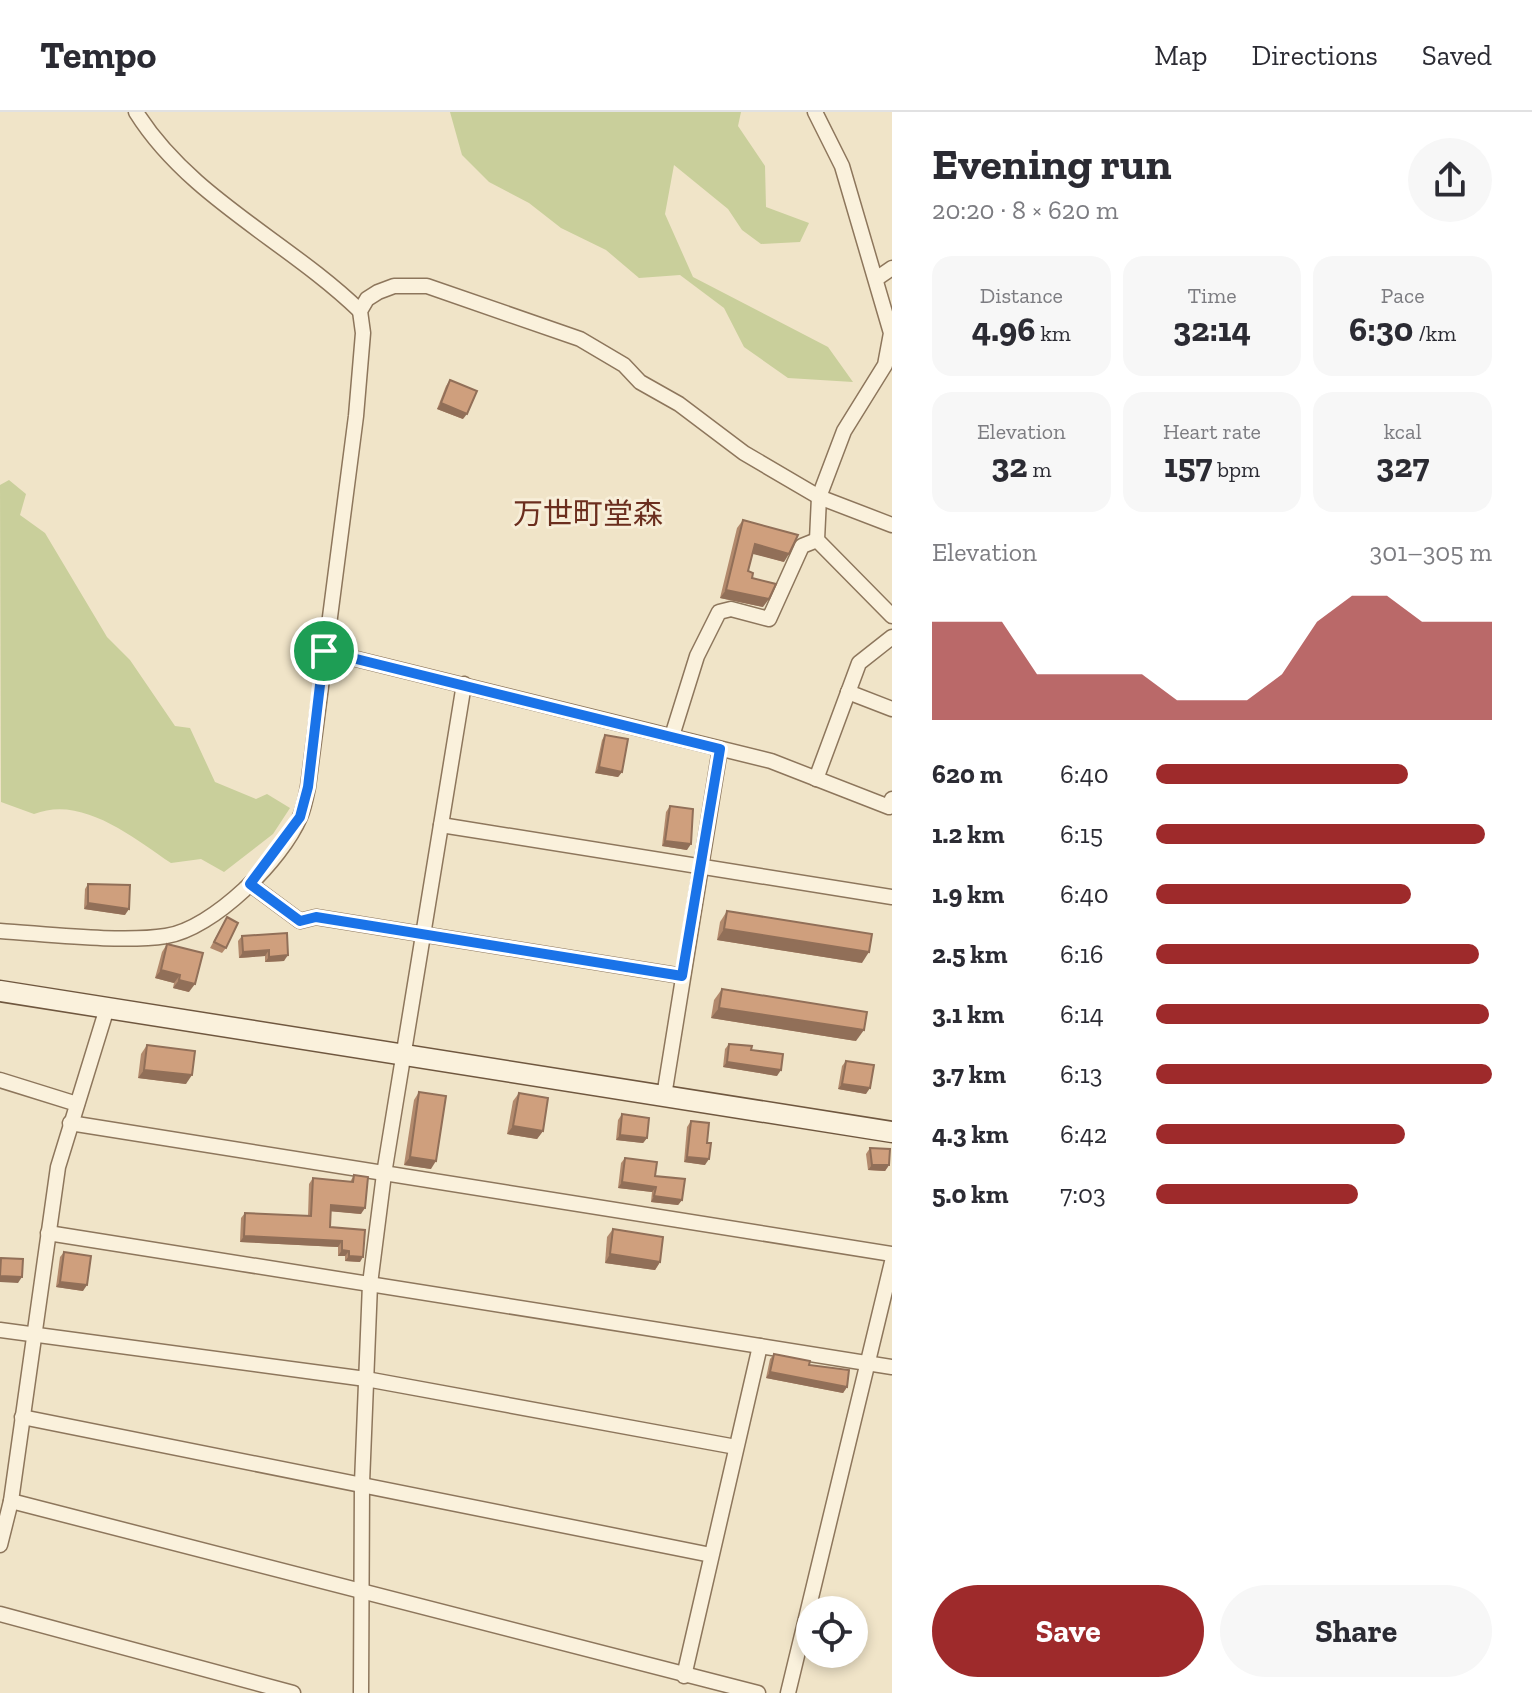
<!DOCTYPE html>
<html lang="en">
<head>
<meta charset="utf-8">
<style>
	body { margin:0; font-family:"Zilla Slab","Noto Sans JP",serif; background:#f7f7f7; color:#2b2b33; height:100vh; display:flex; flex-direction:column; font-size:30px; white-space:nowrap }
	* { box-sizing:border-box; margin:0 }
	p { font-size:26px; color:#7c7c81 }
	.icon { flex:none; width:44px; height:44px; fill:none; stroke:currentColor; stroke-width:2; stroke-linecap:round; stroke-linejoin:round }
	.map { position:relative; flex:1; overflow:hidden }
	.panel { display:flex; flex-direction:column; background:#fff; width:640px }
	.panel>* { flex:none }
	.controls { position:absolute; left:796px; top:1484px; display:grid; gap:16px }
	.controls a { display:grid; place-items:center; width:72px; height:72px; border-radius:50%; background:#fff; box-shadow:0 4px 12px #0003; font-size:40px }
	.pin { position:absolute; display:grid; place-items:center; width:68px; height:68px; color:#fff; margin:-34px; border:4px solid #fff; border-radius:50%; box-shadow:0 2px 8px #0007 }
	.round { display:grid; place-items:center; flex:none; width:84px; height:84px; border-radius:42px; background:#f7f7f7 }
	.head { display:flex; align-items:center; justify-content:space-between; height:136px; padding:0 40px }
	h1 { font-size:44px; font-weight:700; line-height:60px }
	.stats { display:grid; grid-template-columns:repeat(3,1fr); gap:12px; height:136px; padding:8px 40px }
	.stats div { display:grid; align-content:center; border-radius:20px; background:#f7f7f7; text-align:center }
	.stats b { font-size:34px; font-weight:700 }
	.stats small { font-size:22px; font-weight:400 }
	.stats p { font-size:22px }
	.chart { height:224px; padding:16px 40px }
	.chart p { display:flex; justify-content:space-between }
	.chart svg { width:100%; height:144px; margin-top:8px; fill:#9e2a2b; opacity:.7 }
	.action { display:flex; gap:16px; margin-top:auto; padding:16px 40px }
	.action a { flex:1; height:92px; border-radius:48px; background:#9e2a2b; color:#fff; font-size:32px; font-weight:700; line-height:92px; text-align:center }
	.action a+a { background:#f7f7f7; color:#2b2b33 }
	ul { padding:0 40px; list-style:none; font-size:26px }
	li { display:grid; grid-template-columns:128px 96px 1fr; align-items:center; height:60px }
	li i { height:20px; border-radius:10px; background:#9e2a2b }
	header { display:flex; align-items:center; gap:48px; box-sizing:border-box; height:112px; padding:0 40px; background:#fff; border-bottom:2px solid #e1e1e2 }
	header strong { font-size:38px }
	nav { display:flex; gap:44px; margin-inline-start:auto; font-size:28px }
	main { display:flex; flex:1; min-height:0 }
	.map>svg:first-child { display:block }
	.green { fill:#c9cf9b }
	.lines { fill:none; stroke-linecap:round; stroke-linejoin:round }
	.street-casing { stroke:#8d765c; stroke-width:17 }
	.secondary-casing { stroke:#6f573f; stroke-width:23 }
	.street { stroke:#faf1dc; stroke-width:14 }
	.secondary { stroke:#faf1dc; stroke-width:20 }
	.wall { fill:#b2896c }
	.shaded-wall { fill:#916f58 }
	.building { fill:#cf9f7d; stroke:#916f58; stroke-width:2 }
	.route-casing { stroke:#fff; stroke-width:16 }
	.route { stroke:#1a73e8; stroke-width:10 }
	.labels { text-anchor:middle; stroke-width:6; stroke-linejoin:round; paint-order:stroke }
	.quarter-label { font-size:30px; fill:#6b2e1e; stroke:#f7eed8 }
</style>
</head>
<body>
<header>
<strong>Tempo</strong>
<nav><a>Map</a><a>Directions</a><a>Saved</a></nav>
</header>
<main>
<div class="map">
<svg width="892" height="1581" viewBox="0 0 892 1581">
	<rect width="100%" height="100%" fill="#f0e4c8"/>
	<g class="green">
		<polygon points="450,0 741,0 738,14 765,54 766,95 809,111 800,130 761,132 742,118 728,97 674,53 665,102 693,165 828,235 853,270 788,266 744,235 724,196 680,163 639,166 606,138 561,116 529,91 489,70 462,43"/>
		<path d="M9,368L26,382L20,403L45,421L107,525L130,548L175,614L190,616L215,670L256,687L267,682L290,696L273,722L224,760L201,747L171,751C132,725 82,683 34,702L1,690L0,373Z"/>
	</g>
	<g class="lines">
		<g class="street-casing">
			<g id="street">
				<path d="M136,0C189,85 289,130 360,199"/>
				<polyline points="815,0 842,54 891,221 885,253 844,319 819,385 817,428 892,504"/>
				<polyline points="876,167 892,156"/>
				<polyline points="324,539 771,649 889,695 892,687"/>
				<polyline points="848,580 892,597"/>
				<polyline points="672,624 697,544 719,500 731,497 769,507 802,434 817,428"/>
				<polyline points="816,667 859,551 892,525"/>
				<polyline points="441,713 892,785"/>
				<polyline points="250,772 300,809 316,805 682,864"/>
				<path d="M0,819C47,822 122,831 166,824C213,817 282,748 300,705C304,696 306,685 308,675L356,304L363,221L360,199L367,187L378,180L394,174H427L580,227L624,253L640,270L679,292L744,341L819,385L892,413"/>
				<polyline points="0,968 77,992"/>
				<polyline points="664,984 720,637"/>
				<polyline points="70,1011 892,1142"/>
				<polyline points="48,1121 892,1255"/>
				<polyline points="0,1218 366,1267 736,1335"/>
				<polyline points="22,1305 711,1443"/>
				<polyline points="11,1389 758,1581"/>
				<polyline points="0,1433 11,1389 58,1055 107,896"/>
				<polyline points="0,1502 293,1581"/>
				<polyline points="684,1564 760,1234"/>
				<polyline points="361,1581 362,1371 370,1172 384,1062 464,572"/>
				<polyline points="788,1581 892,1150"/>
			</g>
		</g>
		<g class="secondary-casing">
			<polyline id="secondary" points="0,879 892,1020"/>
		</g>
		<use href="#street" class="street"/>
		<use href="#secondary" class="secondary"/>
	</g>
	<g class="wall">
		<polygon points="450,268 463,307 437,297 446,274"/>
		<polygon points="743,408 784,450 752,441 748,459 752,466 763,495 720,486 737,416"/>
		<polygon points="605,623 622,660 618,665 595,661 602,628"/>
		<polygon points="670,694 687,738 662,734 666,700"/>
		<polygon points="88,772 125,803 84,797 85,777"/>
		<polygon points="727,799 862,851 717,828 720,810"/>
		<polygon points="227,805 226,836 222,841 210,836"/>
		<polygon points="287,821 284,849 265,850 265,844 239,846 238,829 242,824"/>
		<polygon points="167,832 189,880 173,876 174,871 155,866 162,840"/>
		<polygon points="722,877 856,929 711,906 714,888"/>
		<polygon points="729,932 777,964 723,955 725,937"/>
		<polygon points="147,933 186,972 138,966 141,942"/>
		<polygon points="846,949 866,982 838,977 842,954"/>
		<polygon points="419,980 431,1057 404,1053 414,988"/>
		<polygon points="519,981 543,1019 537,1027 507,1022 513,989"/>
		<polygon points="622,1002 647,1026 643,1031 616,1028 618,1008"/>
		<polygon points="691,1009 705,1053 684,1050 687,1015"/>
		<polygon points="870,1036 889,1053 885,1059 868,1058 866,1042"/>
		<polygon points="625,1046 655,1064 682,1088 678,1093 651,1090 652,1080 618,1076 621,1051"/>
		<polygon points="354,1063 361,1102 331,1099 330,1115 360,1150 345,1149 345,1144 338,1144 338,1135 240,1130 241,1106 245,1101 308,1104 309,1072 313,1066 350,1070"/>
		<polygon points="613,1117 660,1150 655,1158 605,1151 607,1125"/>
		<polygon points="64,1140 83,1179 56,1175 60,1145"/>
		<polygon points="774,1242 809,1253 847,1275 843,1281 766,1266 770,1247"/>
	</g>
	<g class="shaded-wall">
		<polygon points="441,291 467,302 463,307 437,297"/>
		<polygon points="755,432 789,442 784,450 749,441"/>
		<polygon points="726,478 769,487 763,495 720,486"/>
		<polygon points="599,655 622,660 618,665 595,661"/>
		<polygon points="665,729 691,732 687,738 662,734"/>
		<polygon points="88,791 129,797 125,803 84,797"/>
		<polygon points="724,817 869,840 862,851 717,828"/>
		<polygon points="269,838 265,844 239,846 243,840"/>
		<polygon points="288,843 284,849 265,850 269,845"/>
		<polygon points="161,858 180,863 174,871 155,866"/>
		<polygon points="179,868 195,872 189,880 173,876"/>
		<polygon points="719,896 864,918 856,929 711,906"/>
		<polygon points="727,950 781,958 777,964 723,955"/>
		<polygon points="144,958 192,963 186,972 138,966"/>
		<polygon points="842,972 870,976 866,982 838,977"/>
		<polygon points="513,1014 543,1019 537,1027 507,1022"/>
		<polygon points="620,1023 647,1026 643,1031 616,1028"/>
		<polygon points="410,1045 436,1049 431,1057 404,1053"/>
		<polygon points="687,1045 709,1047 705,1053 684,1050"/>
		<polygon points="872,1053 889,1053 885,1059 868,1058"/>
		<polygon points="622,1070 656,1075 652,1080 618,1076"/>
		<polygon points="654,1084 682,1088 678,1093 651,1090"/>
		<polygon points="331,1093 365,1096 361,1102 327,1099"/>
		<polygon points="244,1124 342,1129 338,1135 240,1130"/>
		<polygon points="342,1138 349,1139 345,1144 338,1144"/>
		<polygon points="610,1142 660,1150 655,1158 605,1151"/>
		<polygon points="349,1144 363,1145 360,1150 345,1149"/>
		<polygon points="0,1164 22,1165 18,1171 0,1170"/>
		<polygon points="60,1170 87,1173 83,1179 56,1175"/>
		<polygon points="770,1260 847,1275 843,1281 766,1266"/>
	</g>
	<g class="building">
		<polygon points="450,268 477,279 467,302 441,291"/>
		<polygon points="743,408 798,423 789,442 755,432 748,459 753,461 752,466 776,472 769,487 726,478"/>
		<polygon points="605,623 628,627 622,660 599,655"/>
		<polygon points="670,694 693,697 691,732 665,729"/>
		<polygon points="88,772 130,773 129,797 88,791"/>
		<polygon points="727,799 872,822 869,840 724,817"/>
		<polygon points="227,805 238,811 226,836 214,830"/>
		<polygon points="287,821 288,843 269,845 269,838 243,840 242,824"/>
		<polygon points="167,832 203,841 195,872 179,868 180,863 161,858"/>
		<polygon points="722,877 867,900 864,918 719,896"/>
		<polygon points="729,932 752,934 751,938 783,942 781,958 727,950"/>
		<polygon points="147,933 195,939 192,963 144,958"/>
		<polygon points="846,949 874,953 870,976 842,972"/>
		<polygon points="419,980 446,984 436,1049 410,1045"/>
		<polygon points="519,981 548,986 543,1019 513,1014"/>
		<polygon points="622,1002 649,1006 647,1026 620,1023"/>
		<polygon points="691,1009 709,1011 707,1031 711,1031 709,1047 687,1045"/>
		<polygon points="870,1036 890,1037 889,1053 872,1053"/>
		<polygon points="625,1046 657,1050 655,1064 685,1067 682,1088 654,1084 656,1075 622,1070"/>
		<polygon points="354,1063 368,1065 365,1096 331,1093 330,1115 365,1118 363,1145 349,1144 349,1139 342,1138 342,1129 244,1124 245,1101 311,1104 313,1066 353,1070"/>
		<polygon points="613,1117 663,1125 660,1150 610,1142"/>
		<polygon points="64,1140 91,1144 87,1173 60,1170"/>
		<polygon points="1,1146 23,1147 22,1165 0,1164"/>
		<polygon points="774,1242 810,1249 809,1253 849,1258 847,1275 770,1260"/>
	</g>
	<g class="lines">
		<g class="route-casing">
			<polygon id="route" points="324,539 720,637 682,864 316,805 300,809 250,772 300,705 308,675"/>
		</g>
		<use href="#route" class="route"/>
	</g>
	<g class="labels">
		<g class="quarter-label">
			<text x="588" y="412">万世町堂森</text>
		</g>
	</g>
</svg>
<div class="controls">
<a><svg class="icon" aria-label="locate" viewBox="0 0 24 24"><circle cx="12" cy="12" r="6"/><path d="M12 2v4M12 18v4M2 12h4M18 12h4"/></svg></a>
</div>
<div class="pin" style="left:324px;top:539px;background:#1e9e55"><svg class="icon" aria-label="arrive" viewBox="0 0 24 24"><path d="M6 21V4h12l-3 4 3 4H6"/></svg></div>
</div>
<section class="panel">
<div class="head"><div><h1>Evening run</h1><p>20:20 · 8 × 620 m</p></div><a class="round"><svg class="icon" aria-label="share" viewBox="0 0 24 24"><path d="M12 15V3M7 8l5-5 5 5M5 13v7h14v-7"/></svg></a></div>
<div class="stats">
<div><p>Distance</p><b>4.96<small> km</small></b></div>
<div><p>Time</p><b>32:14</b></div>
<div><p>Pace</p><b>6:30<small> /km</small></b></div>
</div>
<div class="stats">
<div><p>Elevation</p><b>32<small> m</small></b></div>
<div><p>Heart rate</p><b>157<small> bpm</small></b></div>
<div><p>kcal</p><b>327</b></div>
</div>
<div class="chart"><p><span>Elevation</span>301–305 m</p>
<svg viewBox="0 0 160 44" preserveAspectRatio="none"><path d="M0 44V14L10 14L20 14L30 30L40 30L50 30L60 30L70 38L80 38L90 38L100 30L110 14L120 6L130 6L140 14L150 14L160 14V44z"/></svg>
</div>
<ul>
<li><b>620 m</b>6:40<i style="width:75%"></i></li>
<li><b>1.2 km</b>6:15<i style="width:98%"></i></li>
<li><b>1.9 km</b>6:40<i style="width:76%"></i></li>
<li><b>2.5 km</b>6:16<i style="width:96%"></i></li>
<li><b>3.1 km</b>6:14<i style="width:99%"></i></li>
<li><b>3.7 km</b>6:13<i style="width:100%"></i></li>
<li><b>4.3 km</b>6:42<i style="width:74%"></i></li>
<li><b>5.0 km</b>7:03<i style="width:60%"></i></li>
</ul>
<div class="action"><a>Save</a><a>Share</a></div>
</section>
</main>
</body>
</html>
